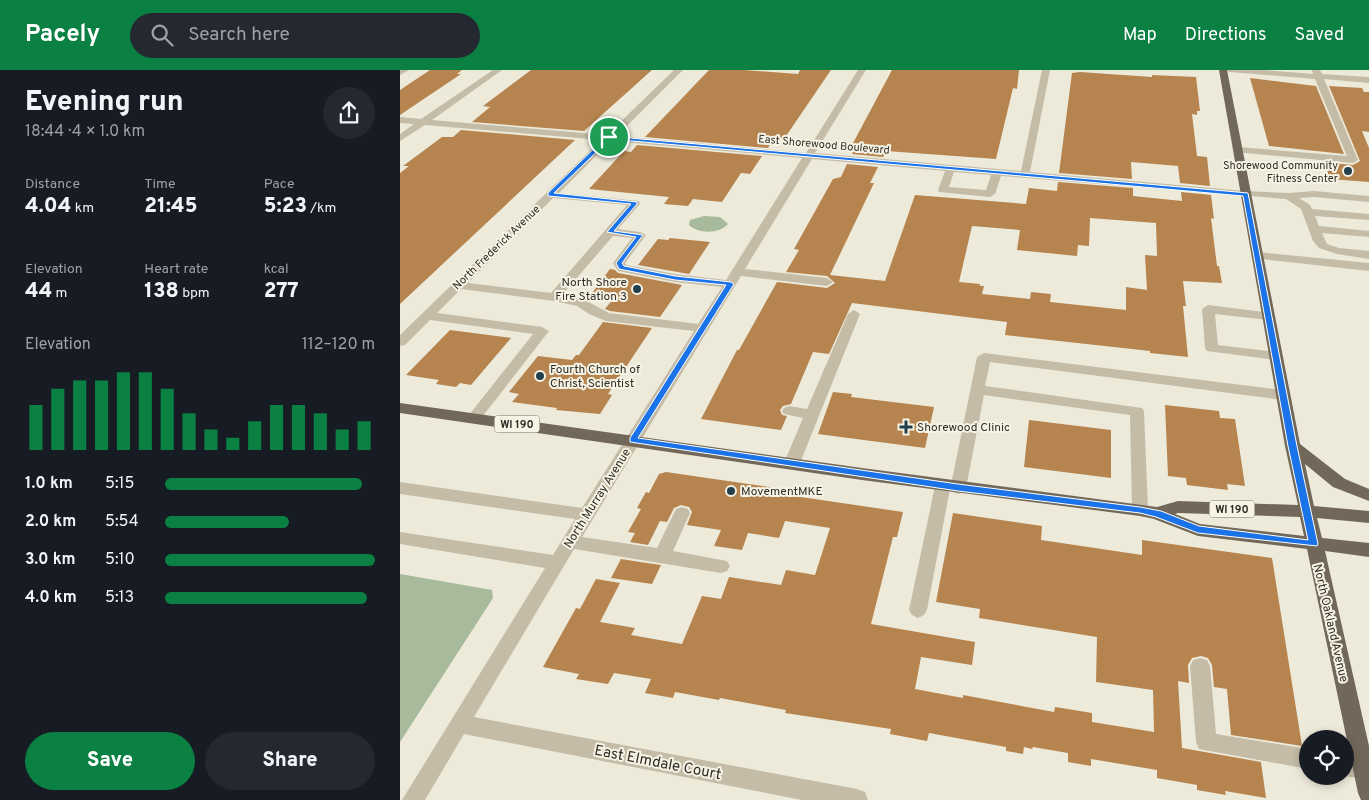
<!DOCTYPE html>
<html lang="en">
<head>
<meta charset="utf-8">
<style>
	body { margin:0; font-family:Overpass,sans-serif; background:#242831; color:#f1f3f6; height:100vh; display:flex; flex-direction:column; font-size:19px; white-space:nowrap }
	* { box-sizing:border-box; margin:0 }
	p { font-size:16px; color:#9ea1a6 }
	.icon { flex:none; width:28px; height:28px; fill:none; stroke:currentColor; stroke-width:2; stroke-linecap:round; stroke-linejoin:round }
	.map { position:relative; flex:1; overflow:hidden }
	.panel { display:flex; flex-direction:column; background:#171b24; width:400px }
	.panel>* { flex:none }
	.fabs { position:absolute; left:899px; top:660px; display:grid; gap:10px }
	.fabs a { display:grid; place-items:center; width:55px; height:55px; border-radius:50%; background:#171b24; box-shadow:0 2px 8px #0003; font-size:25px }
	.pin { position:absolute; display:grid; place-items:center; width:42px; height:42px; color:#fff; margin:-21px; border:2px solid #fff; border-radius:50%; box-shadow:0 1px 5px #0007 }
	.round { display:grid; place-items:center; flex:none; width:52px; height:52px; border-radius:26px; background:#242831 }
	.summary { display:flex; align-items:center; justify-content:space-between; height:85px; padding:0 25px }
	h1 { font-size:28px; font-weight:800; line-height:38px }
	.metrics { display:grid; grid-template-columns:repeat(3,1fr); gap:8px; height:85px; padding:5px 25px }
	.metrics div { display:grid; align-content:center }
	.metrics b { font-size:21px; font-weight:800 }
	.metrics small { font-size:14px; font-weight:400 }
	.metrics p { font-size:14px }
	.chart { height:140px; padding:10px 25px }
	.chart p { display:flex; justify-content:space-between }
	.chart svg { width:100%; height:90px; margin-top:5px; stroke:#0b8043; stroke-width:6 }
	.button { display:flex; gap:10px; margin-top:auto; padding:10px 25px }
	.button a { flex:1; height:58px; border-radius:30px; background:#0b8043; color:#fff; font-size:20px; font-weight:800; line-height:58px; text-align:center }
	.button a+a { background:#242831; color:#f1f3f6 }
	ul { padding:0 25px; list-style:none; font-size:16px }
	li { display:grid; grid-template-columns:80px 60px 1fr; align-items:center; height:38px }
	li i { height:12px; border-radius:6px; background:#0b8043 }
	header { display:flex; align-items:center; gap:30px; box-sizing:border-box; height:70px; padding:0 25px; background:#0b8043; color:#fff }
	header strong { font-size:24px }
	nav { display:flex; gap:28px; margin-inline-start:auto; font-size:18px }
	.search { width:350px; height:45px; background:#242831; display:flex; align-items:center; gap:12px; box-sizing:border-box; padding:0 18px; border-radius:28px; color:#9ea1a6; font-size:19px }
	main { display:flex; flex:1; min-height:0 }
	.map>svg:first-child { display:block }
	.green { fill:#a8ba9c }
	.building { fill:#b6844f; fill-rule:evenodd }
	.lines { fill:none; stroke-linecap:round; stroke-linejoin:round }
	.minor { fill:#c4bca7; fill-rule:evenodd }
	.major { fill:#726859; fill-rule:evenodd }
	.route { fill:#1a73e8; stroke:#fff; fill-rule:evenodd }
	.poi-dot { fill:#223f4d; stroke:#f6f3e5; stroke-width:2 }
	.labels { text-anchor:middle; stroke-width:4; stroke-linejoin:round; paint-order:stroke }
	.far-street-label { font-size:11px; fill:#312d27; stroke:#f6f3e5 }
	.far-poi-label { font-size:11px; fill:#312d27; stroke:#f6f3e5; text-anchor:end }
	.shield { fill:#f6f3e5; stroke:#6c6860; stroke-width:1 }
	.shield-label { font-size:11px; font-weight:bold; fill:#312d27 }
	.poi-label { font-size:12px; fill:#312d27; stroke:#f6f3e5; text-anchor:start }
	.street-label { font-size:12px; fill:#312d27; stroke:#f6f3e5 }
	.near-street-label { font-size:15px; fill:#312d27; stroke:#f6f3e5 }
</style>
</head>
<body>
<header>
<strong>Pacely</strong>
<div class="search"><svg class="icon" aria-label="search" viewBox="0 0 24 24"><circle cx="10" cy="10" r="6"/><path d="M15 15l6 6"/></svg>Search here</div>
<nav><a>Map</a><a>Directions</a><a>Saved</a></nav>
</header>
<main>
<section class="panel">
<div class="summary"><div><h1>Evening run</h1><p>18:44 · 4 × 1.0 km</p></div><a class="round"><svg class="icon" aria-label="share" viewBox="0 0 24 24"><path d="M12 15V3M7 8l5-5 5 5M5 13v7h14v-7"/></svg></a></div>
<div class="metrics">
<div><p>Distance</p><b>4.04<small> km</small></b></div>
<div><p>Time</p><b>21:45</b></div>
<div><p>Pace</p><b>5:23<small> /km</small></b></div>
</div>
<div class="metrics">
<div><p>Elevation</p><b>44<small> m</small></b></div>
<div><p>Heart rate</p><b>138<small> bpm</small></b></div>
<div><p>kcal</p><b>277</b></div>
</div>
<div class="chart"><p><span>Elevation</span>112–120 m</p>
<svg viewBox="0 0 160 44" preserveAspectRatio="none"><path d="M5 44V22M15 44V14M25 44V10M35 44V10M45 44V6M55 44V6M65 44V14M75 44V26M85 44V34M95 44V38M105 44V30M115 44V22M125 44V22M135 44V26M145 44V34M155 44V30"/></svg>
</div>
<ul>
<li><b>1.0 km</b>5:15<i style="width:94%"></i></li>
<li><b>2.0 km</b>5:54<i style="width:59%"></i></li>
<li><b>3.0 km</b>5:10<i style="width:100%"></i></li>
<li><b>4.0 km</b>5:13<i style="width:96%"></i></li>
</ul>
<div class="button"><a>Save</a><a>Share</a></div>
</section>
<div class="map">
<svg width="969" height="730" viewBox="0 0 969 730">
	<rect width="100%" height="100%" fill="#edeada"/>
	<g class="green">
		<path d="M304,146L320,147L328,154C320,164 298,164 289,155L290,150Z"/>
		<polygon points="0,504 92,520 93,528 0,672"/>
	</g>
	<g class="building">
		<polygon points="30,0 62,0 57,4 61,4 0,45 0,20"/>
		<polygon points="131,0 252,0 184,61 72,52 90,37 83,36"/>
		<polygon points="309,0 344,0 398,4 400,0 431,0 384,69 374,68 368,78 245,67"/>
		<polygon points="492,0 619,0 617,19 613,18 596,89 486,81 483,87 452,84 456,75 452,75"/>
		<polygon points="680,2 752,7 752,5 796,7 800,41 797,41 797,45 792,44 797,86 807,87 810,116 780,113 778,96 731,92 732,109 659,103 672,3"/>
		<polygon points="850,8 916,16 944,84 869,76"/>
		<polygon points="929,16 962,18 964,22 969,22 969,62 962,61 969,78 969,112 930,109 924,92 953,95 960,91"/>
		<polygon points="61,60 175,70 0,234 0,103 9,96 3,96 42,67 53,67"/>
		<polygon points="237,75 362,86 350,104 341,103 322,132 293,129 288,136 264,134 269,127 189,119 224,81 231,82"/>
		<path d="M447,94L478,97L470,113H474L430,205L485,211L515,125L626,134L629,118L657,121L658,112L733,118V126L782,131L781,122L811,125L814,149L811,148L817,196H819L822,213L783,211L786,236H783L788,287L750,283V281L605,265L607,252L452,233L429,284L413,282L391,334L383,336L380,340L382,345L387,346L381,360L301,349L337,280H339L377,212L427,218L435,213L427,206L386,202L399,180L394,179L433,109L441,107ZM690,148L756,153L757,186L745,185L747,220L726,217V240L650,232L651,224L631,222L630,229L582,224L584,216H580V214L559,212L572,156L620,160L617,180L677,186L678,175L689,176Z"/>
		<polygon points="270,168 310,172 289,204 238,195 258,169 268,170"/>
		<polygon points="210,199 215,200 218,203 282,215 260,247 210,241 205,239 213,229 190,226"/>
		<polygon points="203,252 252,258 208,324 212,325 200,344 156,340 157,338 112,332 119,324 109,322 138,286 172,290 176,285 179,285"/>
		<polygon points="50,260 111,268 71,315 60,313 56,317 36,314 39,310 6,305"/>
		<polygon points="433,322 452,324 451,327 534,337 525,378 418,364"/>
		<polygon points="765,335 819,341 820,348 835,349 845,416 827,414 828,420 787,415 786,408 768,406"/>
		<polygon points="629,350 711,360 711,408 624,397"/>
		<polygon points="266,402 396,421 394,426 503,442 497,467 493,467 471,554 575,572 572,595 521,587 515,619 563,628 563,625 654,642 655,637 692,643 692,652 754,662 753,620 696,612 697,567 579,548 580,539 536,532 553,443 642,456 641,470 742,485 742,470 872,488 902,676 831,665 827,619 814,617 812,595 808,588 801,586 792,588 788,595 789,613 778,611 782,678 861,692 866,728 825,721 826,725 797,720 797,715 757,708 757,700 691,689 691,696 668,692 668,683 633,677 632,679 624,677 623,684 606,681 606,677 529,663 527,671 490,664 491,659 385,643 386,640 320,628 319,630 275,622 273,628 245,623 251,609 214,603 208,614 176,609 179,604 143,597 176,538 180,539 196,509 220,513 200,552 235,558 231,565 282,574 302,526 321,529 329,507 381,515 386,500 415,505 430,458 385,451 379,468 348,463 342,480 314,476 321,460 287,455 292,442 289,437 281,435 274,438 267,452 260,451 248,475 230,472 235,463 228,462 241,439 237,438 246,422 249,423 259,404"/>
		<polygon points="221,489 240,492 261,495 252,514 211,508"/>
	</g>
	<g class="lines">
		<g class="minor">
			<polygon points="0,0 9,0 0,5"/>
			<path d="M93,0H102L32,50L207,65L274,0H283L217,66L406,83L458,0H466L415,83L621,101L642,0H650L630,102L846,121L888,123L914,121L969,126V132L914,127L899,128L910,135L912,139L969,144V150L915,146L919,156L969,161V167L922,163L927,174L939,178L969,181V189L937,184L919,178L913,171L901,139L886,129L601,106L595,124L590,127L539,122L538,120L545,101L412,89L345,199L427,208L433,212L427,216L341,206L182,467L257,478L276,439L282,437L288,439L290,443L273,481L327,491L330,496L327,501L321,503L174,479L74,647L457,719L465,722L468,730H402L64,664L25,730H2L145,498L0,474V462L153,485L175,449L0,424V412L182,438L294,261L206,251L189,244L177,236L154,231L61,219L37,243L142,257L149,261L79,351H69L67,348L69,345L133,264L30,250L5,275L0,276V265L201,70L25,55L0,71V64L14,54L0,53V47L21,49ZM211,71L402,88L326,210L275,204L226,195L225,193L246,165L240,162L218,159L239,135L240,133L239,131L159,123ZM554,102L591,105L586,120L549,117ZM153,128L227,135L151,223L68,213ZM213,166L232,168L213,193L218,201L275,212L322,217L298,254L209,243L185,230L162,225Z"/>
			<polygon points="825,0 864,0 913,4 912,0 920,0 922,4 969,7 969,13 924,9 958,90 953,93 835,82 833,80 838,77 947,86 915,9 829,2"/>
			<polygon points="857,182 969,193 969,201 853,188 851,186"/>
			<polygon points="808,235 873,243 874,246 873,249 868,250 815,244 818,275 876,282 883,286 881,289 876,290 807,281 805,278 802,239"/>
			<polygon points="454,240 460,244 400,393 397,397 392,398 387,397 384,393 403,348 384,344 382,341 384,338 389,336 407,339 448,244"/>
			<polygon points="584,283 883,320 888,322 890,325 888,328 883,330 590,292 585,316 742,338 744,341 748,440 746,444 740,446 734,444 732,440 730,345 584,325 566,418 564,422 558,424 552,422 550,419 527,540 524,545 518,548 512,545 509,540 535,416 537,412 543,410 549,412 551,415 577,287"/>
			<polygon points="800,588 807,590 810,596 816,664 908,679 908,699 799,679 796,672 790,596 793,590"/>
			<polygon points="945,686 969,691 969,707 964,709 945,706"/>
		</g>
		<path class="major" d="M819,0H827L900,374L945,409L969,419V431L933,417L905,394L914,436L969,441V453L917,448L922,468L969,473V487L925,481L969,676V730H961L958,723L907,479L798,466L754,449L740,446L462,410L0,343V333L462,398L757,437L778,431L898,435L885,376ZM778,443L900,447L904,466L800,454L775,444Z"/>
	</g>
	<path class="route" d="M207,66L848,123L897,376L918,474L917,476L798,463L756,447L740,443L558,421L230,372V368L326,215L275,210L219,199L216,193L236,167L207,162L231,134L148,126V123ZM210,69L843,126L888,376L908,470L799,456L761,441L740,437L558,414L238,368L334,214L331,212L275,206L224,196L222,193L243,165L214,161L237,134V132L154,123Z"/>
	<g class="poi-dot">
		<circle cx="948" cy="101" r="5"/>
		<circle cx="237" cy="219" r="5"/>
		<circle cx="140" cy="306" r="5"/>
		<path d="M503.5 349.5h5v5h5v5h-5v5h-5v-5h-5v-5h5z"/>
		<circle cx="331" cy="421" r="5"/>
	</g>
	<g class="labels">
		<g class="far-street-label">
			<text transform="translate(424 74) rotate(5)" y="4">East Shorewood Boulevard</text>
			<text transform="translate(96 177) rotate(-44)" y="4">North Frederick Avenue</text>
		</g>
		<g class="far-poi-label">
			<text x="938" y="99">Shorewood Community<tspan x="938" dy="13">Fitness Center</tspan></text>
		</g>
		<g class="shield">
			<rect x="94.5" y="345.5" width="45" height="17" rx="4"/>
			<rect x="809.5" y="430.5" width="45" height="17" rx="4"/>
		</g>
		<g class="shield-label">
			<text x="117" y="358">WI 190</text>
			<text x="832" y="443">WI 190</text>
		</g>
		<g class="poi-label">
			<text x="227" y="216" text-anchor="end">North Shore<tspan x="227" dy="14">Fire Station 3</tspan></text>
			<text x="150" y="303">Fourth Church of<tspan x="150" dy="14">Christ, Scientist</tspan></text>
			<text x="517" y="361">Shorewood Clinic</text>
			<text x="341" y="425">MovementMKE</text>
		</g>
		<g class="street-label">
			<text transform="translate(197 428) rotate(-58)" y="4">North Murray Avenue</text>
			<text transform="translate(931 553) rotate(77)" y="4">North Oakland Avenue</text>
		</g>
		<g class="near-street-label">
			<text transform="translate(258 692) rotate(11)" y="5">East Elmdale Court</text>
		</g>
	</g>
</svg>
<div class="fabs">
<a><svg class="icon" aria-label="locate" viewBox="0 0 24 24"><circle cx="12" cy="12" r="6"/><path d="M12 2v4M12 18v4M2 12h4M18 12h4"/></svg></a>
</div>
<div class="pin" style="left:209px;top:67px;background:#1e9e55"><svg class="icon" aria-label="arrive" viewBox="0 0 24 24"><path d="M6 21V4h12l-3 4 3 4H6"/></svg></div>
</div>
</main>
</body>
</html>
